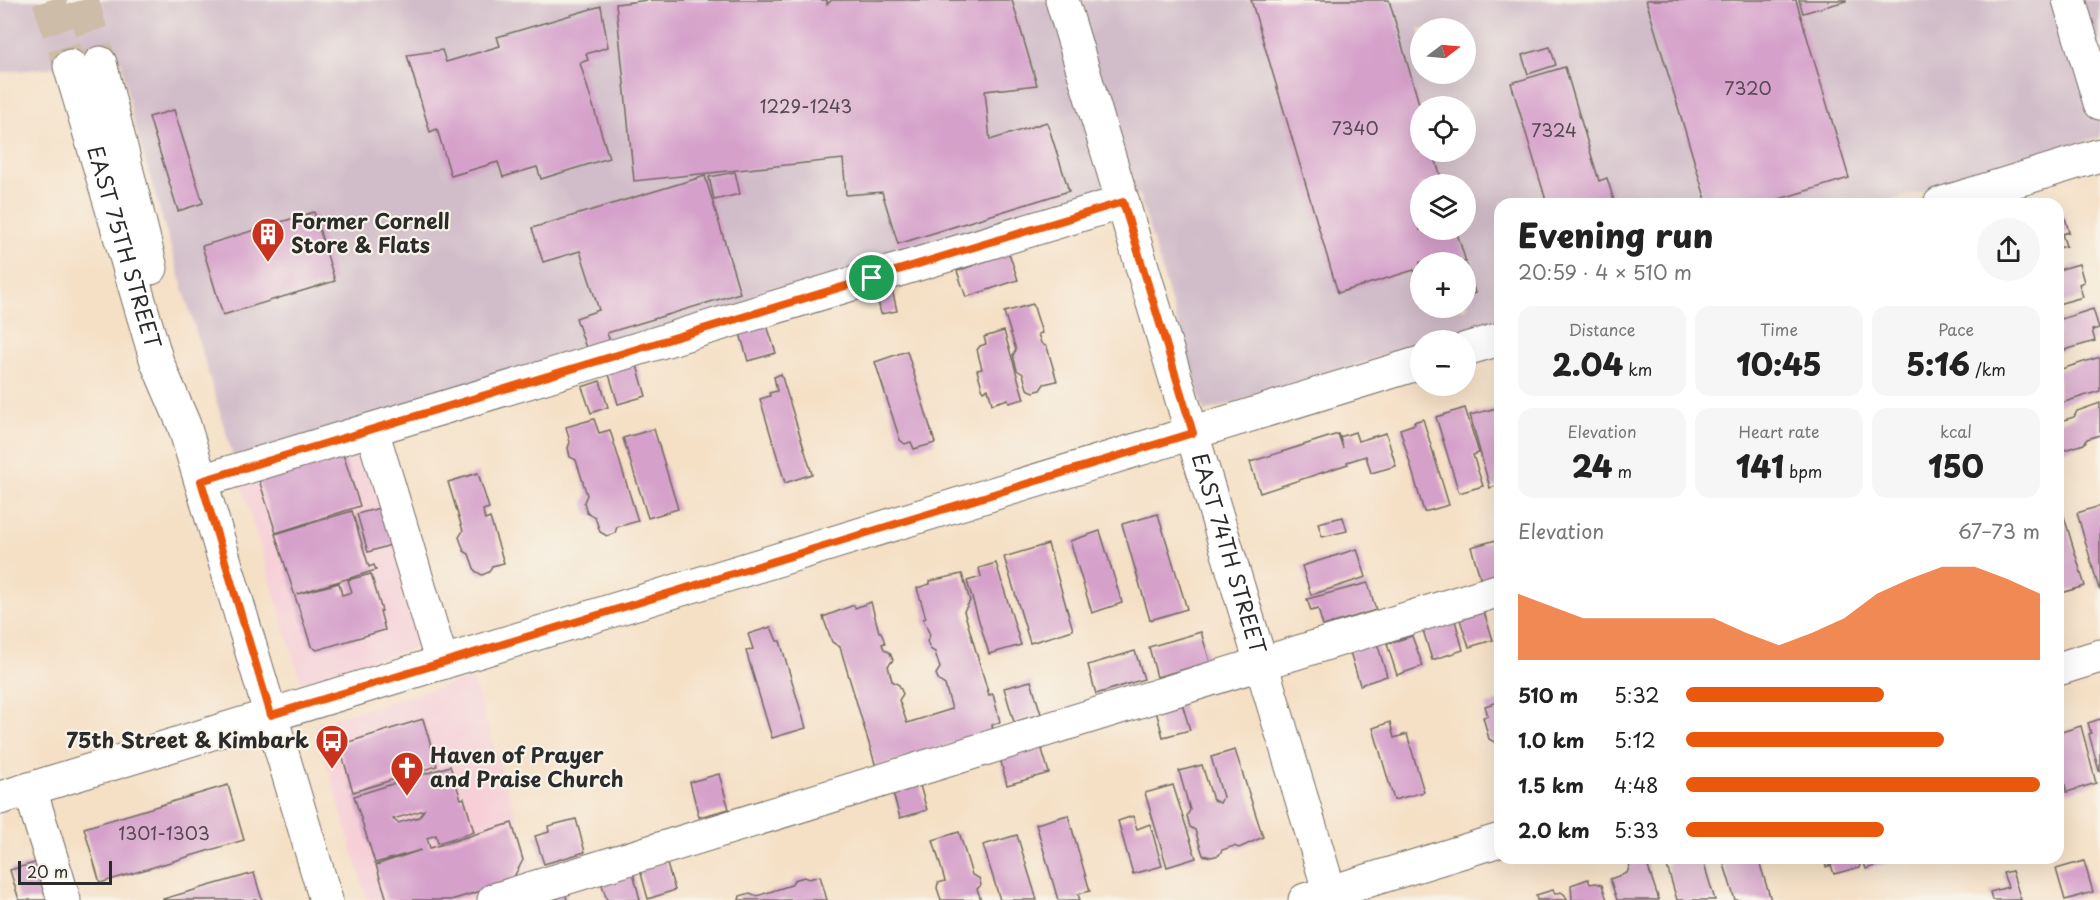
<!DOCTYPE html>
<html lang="en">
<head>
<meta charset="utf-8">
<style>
	body { margin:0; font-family:"Playpen Sans",sans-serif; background:#f6f6f6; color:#222; height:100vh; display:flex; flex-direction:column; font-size:22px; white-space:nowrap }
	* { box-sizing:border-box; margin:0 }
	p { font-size:20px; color:#767676 }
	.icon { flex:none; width:33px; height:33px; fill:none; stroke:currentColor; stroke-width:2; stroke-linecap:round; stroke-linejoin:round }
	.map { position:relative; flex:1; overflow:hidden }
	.drawer { position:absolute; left:1494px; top:198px; width:570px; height:666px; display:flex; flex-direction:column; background:#fff; border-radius:18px; box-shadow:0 6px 24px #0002 }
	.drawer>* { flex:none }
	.needle { width:39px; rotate:74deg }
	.fabs { position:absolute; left:1410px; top:18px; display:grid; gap:12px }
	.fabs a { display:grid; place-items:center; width:66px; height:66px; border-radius:50%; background:#fff; box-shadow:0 6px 24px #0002; font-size:30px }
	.scale { position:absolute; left:18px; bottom:15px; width:94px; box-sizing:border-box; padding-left:6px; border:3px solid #2b2b2b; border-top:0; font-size:16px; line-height:21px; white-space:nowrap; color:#2b2b2b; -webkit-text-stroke:4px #f7f3e8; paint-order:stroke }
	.pin { position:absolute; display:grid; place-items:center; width:51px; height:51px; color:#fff; margin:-26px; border:3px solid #fff; border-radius:50%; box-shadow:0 2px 6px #0007 }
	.round { display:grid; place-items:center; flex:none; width:63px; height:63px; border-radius:32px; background:#f6f6f6 }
	.overview { display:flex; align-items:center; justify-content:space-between; height:102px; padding:0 24px }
	h1 { font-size:33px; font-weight:800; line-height:45px }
	.stats { display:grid; grid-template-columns:repeat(3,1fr); gap:9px; height:102px; padding:6px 24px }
	.stats div { display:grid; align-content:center; border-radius:15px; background:#f6f6f6; text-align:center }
	.stats b { font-size:30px; font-weight:800 }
	.stats small { font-size:16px; font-weight:400 }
	.stats p { font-size:16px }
	.chart { height:168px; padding:12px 24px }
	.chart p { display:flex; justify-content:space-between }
	.chart svg { width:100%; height:108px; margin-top:6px; fill:#ea580c; opacity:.7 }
	ul { padding:0 24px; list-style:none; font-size:20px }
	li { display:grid; grid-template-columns:96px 72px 1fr; align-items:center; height:45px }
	li i { height:15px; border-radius:8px; background:#ea580c }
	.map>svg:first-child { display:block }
	.built { fill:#f6cfd7 }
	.industrial { fill:#d1bdc9; fill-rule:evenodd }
	.building { fill:#d5a0ca; fill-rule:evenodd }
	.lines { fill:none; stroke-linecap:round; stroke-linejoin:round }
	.major-tunnel { stroke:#cdbca7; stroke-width:33; stroke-dasharray:33 16; stroke-linecap:butt }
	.minor-casing { stroke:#726a61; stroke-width:35 }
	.major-casing { stroke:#726a61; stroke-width:35 }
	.minor { stroke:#fff; stroke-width:33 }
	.major { stroke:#fff; stroke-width:33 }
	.route-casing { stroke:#fff; stroke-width:12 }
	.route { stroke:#ea580c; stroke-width:8 }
	.labels { text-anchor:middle; stroke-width:4.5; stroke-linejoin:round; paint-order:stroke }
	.number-label { font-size:18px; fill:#564853 }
	.poi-label { font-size:21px; font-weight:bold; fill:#2b2b2b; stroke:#f7f3e8; text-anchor:start }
	.street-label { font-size:21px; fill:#2b2b2b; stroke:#f7f3e8 }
</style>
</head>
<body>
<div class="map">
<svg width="2100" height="900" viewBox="0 0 2100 900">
	<rect width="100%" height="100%" fill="#f7f3e8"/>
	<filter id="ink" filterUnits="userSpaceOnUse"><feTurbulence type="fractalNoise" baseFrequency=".0167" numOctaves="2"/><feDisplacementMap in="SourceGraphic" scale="12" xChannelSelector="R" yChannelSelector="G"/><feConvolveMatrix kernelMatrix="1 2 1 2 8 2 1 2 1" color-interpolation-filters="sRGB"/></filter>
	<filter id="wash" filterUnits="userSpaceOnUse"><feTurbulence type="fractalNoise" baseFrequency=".008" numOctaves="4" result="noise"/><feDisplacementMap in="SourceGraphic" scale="24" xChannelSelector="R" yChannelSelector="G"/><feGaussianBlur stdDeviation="1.35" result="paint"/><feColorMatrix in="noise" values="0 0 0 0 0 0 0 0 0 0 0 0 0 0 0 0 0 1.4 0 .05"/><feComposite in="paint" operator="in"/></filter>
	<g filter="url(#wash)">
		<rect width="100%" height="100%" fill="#f5e0c6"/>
		<g class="built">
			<polygon points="372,430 436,641 301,683 237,470"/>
			<polygon points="472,677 538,886 516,900 367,900 315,724"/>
		</g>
		<path class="industrial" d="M0,0H2100V137L1881,204H1500V321L1436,340H1420V345L1204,412L1139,194L237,470L133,120L121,60L0,73ZM1420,28H1466V74H1420ZM1420,106H1466V152H1420ZM1420,184H1466V230H1420ZM1420,262H1466V308H1420Z"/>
		<g id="blocks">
			<g class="building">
				<polygon points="648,0 827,0 827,4 832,0 1012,0 1037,85 985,91 990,140 1047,122 1069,191 898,244 882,192 846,195 843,159 634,181 616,4"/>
				<polygon points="1251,0 1389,0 1420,107 1420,152 1433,152 1443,184 1420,184 1420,230 1456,230 1466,262 1420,262 1420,289 1414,270 1338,293"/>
				<polygon points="1646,0 1796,0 1849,178 1763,204 1707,204"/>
				<polygon points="1799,0 1846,0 1846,1 1803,13"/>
				<polygon points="601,6 608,47 586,54 588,60 580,63 609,158 541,179 537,167 503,177 498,162 451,176 437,129 430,132 407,55 442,50 446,62 500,46 497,37"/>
				<polygon points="1550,47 1556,65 1528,74 1522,55"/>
				<polygon points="1565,67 1599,181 1607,178 1615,204 1547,204 1511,83"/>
				<polygon points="174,110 203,203 178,211 149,117"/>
				<polygon points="735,172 740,194 714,200 709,177"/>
				<polygon points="705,176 740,293 607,333 611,345 587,351 576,318 599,310 580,251 543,262 532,228"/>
				<polygon points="314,212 335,281 223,315 202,246"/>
				<polygon points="2064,214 2069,232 2062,234 2066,246 2058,248 2058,216"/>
				<polygon points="1009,253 1018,280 966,297 957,271"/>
				<polygon points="1466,264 1475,293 1466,296"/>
				<polygon points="2079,264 2084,282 2079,284 2083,297 2058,304 2058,270"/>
				<polygon points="892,289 897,311 881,314 876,292"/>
				<polygon points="1033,304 1042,333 1038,334 1041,343 1047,347 1057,381 1044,384 1040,390 1034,392 1027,389 1023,374 1017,370 1013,355 1016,350 1004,312"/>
				<polygon points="2093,309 2099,328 2092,330 2095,341 2058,352 2058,320"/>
				<polygon points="766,322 776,353 748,361 739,330"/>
				<polygon points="1004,331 1024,399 1009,403 1008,399 992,404 988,389 983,391 977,370 982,369 977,350 980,346 986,344 984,337"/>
				<polygon points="907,351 935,443 914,449 911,442 905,444 900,440 875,362"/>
				<polygon points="2100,357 2100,391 2058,404 2058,370"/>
				<polygon points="636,362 646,396 618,404 608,371"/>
				<polygon points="781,374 812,474 785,483 760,399 770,396 769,393 777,391 774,377"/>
				<polygon points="600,381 608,407 591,413 582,387"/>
				<polygon points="2100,403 2100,435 2087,439 2084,444 2058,452 2058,422 2074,417 2077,411"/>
				<polygon points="1500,407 1500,485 1490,488 1470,415"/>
				<polygon points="1465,408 1479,453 1473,455 1483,486 1459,493 1436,417"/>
				<polygon points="594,419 599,433 610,430 638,521 617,527 615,533 607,536 600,532 595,517 587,513 584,502 587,495 576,460 570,457 568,448 570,442 566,427"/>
				<polygon points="1423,419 1449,505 1424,512 1400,429 1415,424 1414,422"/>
				<polygon points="654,429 678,509 648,518 623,438"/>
				<polygon points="1355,432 1358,441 1386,433 1396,466 1371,473 1366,456 1347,462 1348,464 1260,493 1250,462 1338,434 1343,448 1340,437"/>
				<polygon points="343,454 360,506 276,533 259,480"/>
				<polygon points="478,473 489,508 483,510 485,520 490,518 504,563 492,566 489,572 482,575 475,571 469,554 464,551 459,537 463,531 448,482"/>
				<polygon points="387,506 397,543 368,552 357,514"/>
				<polygon points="2100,506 2100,589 2099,589 2077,513"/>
				<polygon points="2062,510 2085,586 2058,594 2058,511"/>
				<polygon points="352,511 369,567 374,565 376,570 297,594 339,583 342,595 352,592 348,580 371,574 382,611 380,611 385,630 317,650 311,646 275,534"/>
				<polygon points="1158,514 1187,609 1150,620 1122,524"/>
				<polygon points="1343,517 1347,531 1322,537 1318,523"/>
				<polygon points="1100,531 1122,603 1092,613 1070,541"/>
				<polygon points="1500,539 1500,574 1481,580 1471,547"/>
				<polygon points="1048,544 1073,630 1030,643 1004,557"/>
				<polygon points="1357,549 1366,577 1311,595 1302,566"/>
				<polygon points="996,563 1021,645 989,654 967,581 981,577 979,568"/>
				<polygon points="962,574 970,601 964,611 989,695 993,694 1000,722 992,725 993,731 876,767 840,647 832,642 823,617 854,605 855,608 871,602 879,632 881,632 885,643 882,644 884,649 890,653 893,660 888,666 892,681 899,685 903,694 899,700 907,723 952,709 945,685 939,681 936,674 940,668 935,652 930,649 927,641 930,635 923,619 926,618 917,588 930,584 930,581"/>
				<polygon points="1368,583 1376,610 1323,626 1318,609 1311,611 1307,599"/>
				<polygon points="1500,605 1500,621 1495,607"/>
				<polygon points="1484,612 1493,640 1469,647 1460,620"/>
				<polygon points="1455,620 1463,650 1432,660 1423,630"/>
				<polygon points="771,627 777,641 780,641 806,728 772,738 746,651 753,649 748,634"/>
				<polygon points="1201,632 1210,662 1157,677 1149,647"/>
				<polygon points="1412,636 1423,666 1397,675 1387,644"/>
				<polygon points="1377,643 1387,676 1360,685 1350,652"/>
				<polygon points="1135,651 1144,679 1096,694 1088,665"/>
				<polygon points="1031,681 1041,714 1014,722 1004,688"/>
				<polygon points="1181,700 1190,730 1163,737 1155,707"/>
				<polygon points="1500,701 1500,755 1499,755 1496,743 1489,739 1483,717 1488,716 1485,706"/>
				<polygon points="423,719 437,766 353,792 339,745"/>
				<polygon points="2100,719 2100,771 2099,771 2089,734 2091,733 2088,723"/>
				<polygon points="1390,722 1394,738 1407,734 1424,792 1394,800 1373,728"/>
				<polygon points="2081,726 2096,783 2067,792 2058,761 2058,733"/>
				<polygon points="1041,746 1049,773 1007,785 1000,758"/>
				<polygon points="1235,750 1263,837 1239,848 1234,846 1222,850 1219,855 1211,857 1203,855 1195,830 1190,827 1187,816 1190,810 1179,771 1202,765 1213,800 1220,803 1223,797 1211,757"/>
				<path d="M450,766L461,799L464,798L474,832L438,843L436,835L427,838L430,848L512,823L523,860L511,882L451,900H387L376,865L421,850L375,863L354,796ZM424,810L419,817L398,823L393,819Z"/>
				<polygon points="2058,768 2065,792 2058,794"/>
				<polygon points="719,774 729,809 699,817 690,782"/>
				<polygon points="919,782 927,810 900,818 892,789"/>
				<polygon points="228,785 244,840 100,883 84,828"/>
				<polygon points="1173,785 1196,858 1167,867 1145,793"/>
				<polygon points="1068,815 1090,891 1078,894 1080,900 1058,900 1036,824"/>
				<polygon points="1133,816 1137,829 1150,824 1162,866 1133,874 1118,821"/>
				<polygon points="576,819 585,852 544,864 535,836 549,832 548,826"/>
				<polygon points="959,832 972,875 979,878 981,885 977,889 981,900 941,900 937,888 938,883 945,881 933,840"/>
				<polygon points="1017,835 1037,900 1000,900 983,845"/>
				<polygon points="1702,858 1715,900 1677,900 1667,866 1669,865 1667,859"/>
				<polygon points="1722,858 1758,858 1771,900 1735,900"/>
				<polygon points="1824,858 1858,858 1860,867 1834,874 1831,865 1826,867"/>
				<polygon points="1862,858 1899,858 1900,859 1866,869"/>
				<polygon points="41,861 53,900 19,900 10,870"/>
				<polygon points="666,861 675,890 648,899 640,870"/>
				<polygon points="1646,861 1659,900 1617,900 1610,879 1627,873 1630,865"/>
				<polygon points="2084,861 2093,892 2065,900 2056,869"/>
				<polygon points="2012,871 2021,900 1992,900 1990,892 2008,887 2003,873"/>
				<polygon points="633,872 640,900 607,900 601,882"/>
				<polygon points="254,873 262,900 163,900 163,899"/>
				<polygon points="820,876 827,900 739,900 740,896 750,893 757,896 791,885 794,880 804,877 809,879"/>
				<polygon points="1588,879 1590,884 1596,883 1602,885 1607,900 1572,900 1571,885"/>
				<polygon points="565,890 567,900 547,900"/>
				<polygon points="1553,890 1555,894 1561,892 1565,895 1567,900 1537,900 1536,895"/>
			</g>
		</g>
	</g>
	<g filter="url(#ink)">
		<use href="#blocks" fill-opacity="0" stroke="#726a61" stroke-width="1.5"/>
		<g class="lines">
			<g class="major-tunnel">
				<polyline points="49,0 70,66"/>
				<polyline points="82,0 100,63"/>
			</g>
			<g class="minor-casing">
				<g id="minor">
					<path id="s1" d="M1062,0L1332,900"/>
					<polyline points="2069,0 2100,103"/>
					<polyline points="1940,204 2100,155"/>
					<polyline points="1466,349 1500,339"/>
					<polyline points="372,430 442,663"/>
					<polyline points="201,481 1123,202"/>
					<polyline points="2058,669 2100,656"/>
					<polyline points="30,789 64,900"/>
					<polyline points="0,798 1420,363"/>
					<polyline points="494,900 1500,590"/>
					<polyline points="1305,900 1500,840"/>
				</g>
			</g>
			<g class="major-casing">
				<g id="major">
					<polyline points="100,63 151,268"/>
					<path id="s2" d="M70,66L157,362L184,425L326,900"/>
				</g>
			</g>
			<use href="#minor" class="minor"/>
			<use href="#major" class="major"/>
		</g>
	</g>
	<g class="lines" filter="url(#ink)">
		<g class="route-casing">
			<polygon id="route" points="1123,202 1193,433 271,715 201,481"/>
		</g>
		<use href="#route" class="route"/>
	</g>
	<defs>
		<g id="building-pin" transform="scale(1.725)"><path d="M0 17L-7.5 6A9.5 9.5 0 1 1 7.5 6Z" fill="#c8321e" stroke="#f7f3e8"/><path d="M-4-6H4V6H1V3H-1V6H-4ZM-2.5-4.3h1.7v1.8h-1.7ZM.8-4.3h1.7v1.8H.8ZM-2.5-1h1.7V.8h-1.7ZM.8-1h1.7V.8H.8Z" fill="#fff"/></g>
		<g id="bus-pin" transform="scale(1.725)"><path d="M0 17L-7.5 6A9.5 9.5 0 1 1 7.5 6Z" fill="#c8321e" stroke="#f7f3e8"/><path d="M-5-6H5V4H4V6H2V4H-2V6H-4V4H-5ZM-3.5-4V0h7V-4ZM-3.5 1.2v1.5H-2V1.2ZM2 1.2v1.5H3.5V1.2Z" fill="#fff"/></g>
		<g id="church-pin" transform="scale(1.725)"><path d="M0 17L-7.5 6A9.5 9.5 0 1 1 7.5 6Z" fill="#c8321e" stroke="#f7f3e8"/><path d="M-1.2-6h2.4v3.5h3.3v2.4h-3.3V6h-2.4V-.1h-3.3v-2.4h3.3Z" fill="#fff"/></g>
	</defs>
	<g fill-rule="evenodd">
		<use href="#building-pin" x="268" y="234"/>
		<use href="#bus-pin" x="332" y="741"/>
		<use href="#church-pin" x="407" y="768"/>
	</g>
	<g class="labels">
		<g class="number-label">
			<text x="1748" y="95">7320</text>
			<text x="806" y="113">1229-1243</text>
			<text x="1355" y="135">7340</text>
			<text x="1554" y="137">7324</text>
			<text x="164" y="840">1301-1303</text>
		</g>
		<g class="poi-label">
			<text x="291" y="229">Former Cornell<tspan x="291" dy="24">Store &amp; Flats</tspan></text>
			<text x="309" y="748" text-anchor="end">75th Street &amp; Kimbark</text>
			<text x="430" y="763">Haven of Prayer<tspan x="430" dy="24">and Praise Church</tspan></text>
		</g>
		<g class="street-label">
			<text dy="7" stroke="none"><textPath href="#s2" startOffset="189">EAST 75TH STREET</textPath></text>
			<text dy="7" stroke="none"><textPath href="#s1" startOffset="578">EAST 74TH STREET</textPath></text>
		</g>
	</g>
</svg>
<div class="fabs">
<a><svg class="needle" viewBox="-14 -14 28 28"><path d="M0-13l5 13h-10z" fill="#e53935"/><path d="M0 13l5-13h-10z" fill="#767676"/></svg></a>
<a><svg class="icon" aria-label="locate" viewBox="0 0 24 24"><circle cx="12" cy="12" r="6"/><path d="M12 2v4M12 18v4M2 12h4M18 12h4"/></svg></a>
<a><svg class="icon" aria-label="layers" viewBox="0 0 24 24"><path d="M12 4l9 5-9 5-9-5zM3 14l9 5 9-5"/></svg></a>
<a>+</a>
<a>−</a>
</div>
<div class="scale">20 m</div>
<div class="pin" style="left:872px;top:278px;background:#1e9e55"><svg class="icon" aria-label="arrive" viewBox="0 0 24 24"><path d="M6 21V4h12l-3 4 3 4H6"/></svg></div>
<section class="drawer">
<div class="overview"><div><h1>Evening run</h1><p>20:59 · 4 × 510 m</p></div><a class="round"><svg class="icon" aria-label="share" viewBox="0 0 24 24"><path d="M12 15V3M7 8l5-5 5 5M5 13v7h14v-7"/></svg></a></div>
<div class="stats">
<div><p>Distance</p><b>2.04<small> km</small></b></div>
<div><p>Time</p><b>10:45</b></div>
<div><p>Pace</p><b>5:16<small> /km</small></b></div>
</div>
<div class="stats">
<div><p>Elevation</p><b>24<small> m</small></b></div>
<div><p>Heart rate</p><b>141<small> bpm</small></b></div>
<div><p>kcal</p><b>150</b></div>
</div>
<div class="chart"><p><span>Elevation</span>67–73 m</p>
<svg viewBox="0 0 160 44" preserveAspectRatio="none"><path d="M0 44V17L10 22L20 27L30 27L40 27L50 27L60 27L70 33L80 38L90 33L100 27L110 17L120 11L130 6L140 6L150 11L160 17V44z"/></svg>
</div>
<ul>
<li><b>510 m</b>5:32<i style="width:56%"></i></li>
<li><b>1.0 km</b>5:12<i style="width:73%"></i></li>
<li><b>1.5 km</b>4:48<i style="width:100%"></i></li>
<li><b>2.0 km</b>5:33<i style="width:56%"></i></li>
</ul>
</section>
</div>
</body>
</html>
